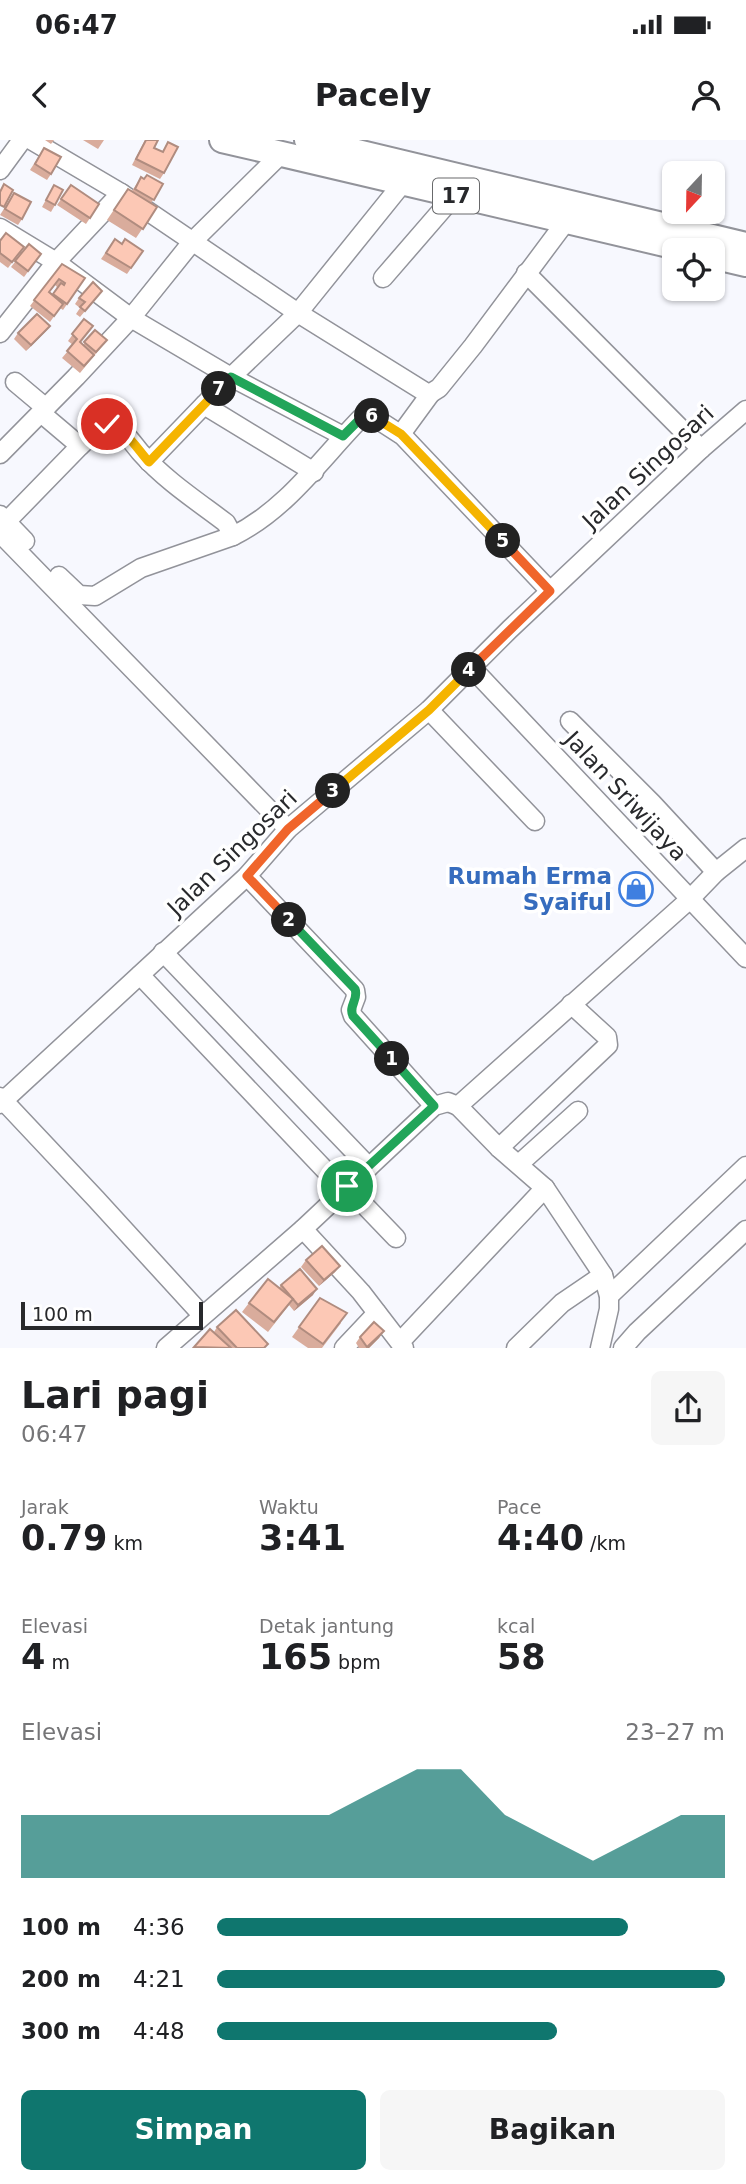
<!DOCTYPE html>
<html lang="id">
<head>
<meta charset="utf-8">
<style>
	body { margin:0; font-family:"DejaVu Sans",sans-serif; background:#f6f6f6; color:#202124; height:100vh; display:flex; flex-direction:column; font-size:26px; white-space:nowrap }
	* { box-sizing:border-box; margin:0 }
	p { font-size:23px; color:#757577 }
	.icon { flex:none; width:38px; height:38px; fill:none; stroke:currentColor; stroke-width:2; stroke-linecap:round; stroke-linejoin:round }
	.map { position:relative; height:1208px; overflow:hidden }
	.drawer { display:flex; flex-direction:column; background:#fff; flex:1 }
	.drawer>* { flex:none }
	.needle { width:46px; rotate:202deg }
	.fabs { position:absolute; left:662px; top:21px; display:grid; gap:14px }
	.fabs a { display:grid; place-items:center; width:63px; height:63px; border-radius:10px; background:#fff; box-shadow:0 2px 5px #0004; font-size:35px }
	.scale { position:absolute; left:21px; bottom:18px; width:182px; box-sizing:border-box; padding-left:7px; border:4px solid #28292c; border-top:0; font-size:19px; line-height:24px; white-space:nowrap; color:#28292c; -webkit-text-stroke:5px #fff; paint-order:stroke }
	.pin { position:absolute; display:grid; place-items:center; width:60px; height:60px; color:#fff; margin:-30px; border:4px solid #fff; border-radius:50%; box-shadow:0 2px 7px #0007 }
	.km { position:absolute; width:35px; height:35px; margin:-18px; border-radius:50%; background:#222; color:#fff; font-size:19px; line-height:35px; text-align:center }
	.round { display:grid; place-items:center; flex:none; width:74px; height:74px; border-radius:10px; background:#f6f6f6 }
	.summary { display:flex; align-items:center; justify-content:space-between; height:119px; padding:0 21px }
	h1 { font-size:38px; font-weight:700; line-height:52px }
	.figures { display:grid; grid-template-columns:repeat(3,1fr); gap:10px; height:119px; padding:7px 21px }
	.figures div { display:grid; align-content:center }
	.figures b { font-size:35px; font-weight:700 }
	.figures small { font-size:19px; font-weight:400 }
	.figures p { font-size:19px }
	.chart { height:196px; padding:14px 21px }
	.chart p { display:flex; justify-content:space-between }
	.chart svg { width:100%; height:126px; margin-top:7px; fill:#0f766e; opacity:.7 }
	.cta { display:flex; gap:14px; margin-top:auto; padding:14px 21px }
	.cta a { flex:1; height:80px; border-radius:10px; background:#0f766e; color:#fff; font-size:28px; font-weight:700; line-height:80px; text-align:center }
	.cta a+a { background:#f6f6f6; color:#202124 }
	ul { padding:0 21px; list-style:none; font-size:23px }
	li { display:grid; grid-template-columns:112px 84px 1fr; align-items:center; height:52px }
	li i { height:18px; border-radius:9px; background:#0f766e }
	.status { display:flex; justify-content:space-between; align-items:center; height:49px; padding:0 35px; background:#fff; direction:ltr }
	.status svg { height:19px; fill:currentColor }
	header { display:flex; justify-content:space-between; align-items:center; height:91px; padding:0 21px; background:#fff; font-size:32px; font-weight:700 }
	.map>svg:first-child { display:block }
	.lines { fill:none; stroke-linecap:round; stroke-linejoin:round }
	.minor-casing { stroke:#92939a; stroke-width:21 }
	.highway-casing { stroke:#92939a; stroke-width:28 }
	.minor { stroke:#fff; stroke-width:18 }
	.highway { stroke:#fff; stroke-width:24 }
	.wall { fill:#d9ac9c; fill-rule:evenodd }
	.shaded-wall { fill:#b08c7f }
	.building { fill:#fcc8b5; stroke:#b08c7f; stroke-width:2 }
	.split-1-casing { stroke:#fff; stroke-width:14 }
	.split-2-casing { stroke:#fff; stroke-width:14 }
	.split-3-casing { stroke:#fff; stroke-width:14 }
	.split-4-casing { stroke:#fff; stroke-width:14 }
	.split-5-casing { stroke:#fff; stroke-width:14 }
	.split-6-casing { stroke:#fff; stroke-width:14 }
	.split-7-casing { stroke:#fff; stroke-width:14 }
	.split-8-casing { stroke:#fff; stroke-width:14 }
	.split-1 { stroke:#22a559; stroke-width:9 }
	.split-2 { stroke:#22a559; stroke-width:9 }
	.split-3 { stroke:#f0652b; stroke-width:9 }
	.split-4 { stroke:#f5b400; stroke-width:9 }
	.split-5 { stroke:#f0652b; stroke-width:9 }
	.split-6 { stroke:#f5b400; stroke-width:9 }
	.split-7 { stroke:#22a559; stroke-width:9 }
	.split-8 { stroke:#f5b400; stroke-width:9 }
	.labels { text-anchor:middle; stroke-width:7; stroke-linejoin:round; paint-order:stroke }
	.shield { fill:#fff; stroke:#68696b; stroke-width:2 }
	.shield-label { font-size:21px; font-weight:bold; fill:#28292c }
	.street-label { font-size:23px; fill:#28292c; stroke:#fff }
	.shop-label { font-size:23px; font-weight:bold; fill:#366cbe; stroke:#fff; text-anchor:end }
</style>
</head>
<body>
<div class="status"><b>06:47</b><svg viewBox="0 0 49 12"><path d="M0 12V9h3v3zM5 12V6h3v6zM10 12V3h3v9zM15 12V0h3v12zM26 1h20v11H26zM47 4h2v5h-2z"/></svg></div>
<header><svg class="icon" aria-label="back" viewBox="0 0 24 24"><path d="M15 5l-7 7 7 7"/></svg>Pacely<svg class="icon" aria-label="person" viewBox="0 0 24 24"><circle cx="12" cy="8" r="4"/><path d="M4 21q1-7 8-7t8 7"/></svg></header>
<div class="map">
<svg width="746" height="1208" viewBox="0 0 746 1208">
	<rect width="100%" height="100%" fill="#f7f8fe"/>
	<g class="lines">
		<g class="minor-casing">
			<g id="minor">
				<polyline points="31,0 121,53 298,173 425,252 431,253 439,248 473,206 567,80"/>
				<polyline points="0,30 22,0"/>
				<polyline points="0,88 56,122 131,178 231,237 343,296"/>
				<polyline points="526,133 701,309"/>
				<polyline points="383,138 454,56"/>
				<polyline points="0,193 56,122 121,53"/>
				<polyline points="15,242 46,268"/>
				<polyline points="204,265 314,332"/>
				<path d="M41,273L80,306C89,299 97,282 109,284C122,286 133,304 141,313C165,340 197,361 226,383L233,396C286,370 321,319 361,278L372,276L403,296L550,451"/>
				<polyline points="401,294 431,253"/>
				<polyline points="0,314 76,237 131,178 192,102 281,14"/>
				<polyline points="149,322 231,237 298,173 402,44"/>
				<polyline points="0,375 25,401"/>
				<polyline points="6,382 80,306"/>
				<polyline points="0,393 288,689"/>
				<polyline points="59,436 79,455 95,456 141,428 233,396"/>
				<polyline points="471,527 746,818"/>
				<polyline points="429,570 535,681"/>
				<polyline points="570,581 652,663 716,732"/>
				<polyline points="247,736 355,850 356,857 351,870 353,876 434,966"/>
				<polyline points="163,812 369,1027"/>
				<polyline points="140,835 344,1050"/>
				<polyline points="0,957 96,1059 202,1175"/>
				<polyline points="0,964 247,736 288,689 429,570 510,489 701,309 746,270"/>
				<polyline points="458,966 499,1008 545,1048 603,1135 609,1156 609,1169 600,1208"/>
				<polyline points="499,1008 608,905 607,897 571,864"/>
				<polyline points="519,1024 578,971"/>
				<polyline points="347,1047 396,1098"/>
				<polyline points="303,1089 361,1152 404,1208"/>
				<polyline points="609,1156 746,1026"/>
				<polyline points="400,1202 545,1048"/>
				<polyline points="166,1208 303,1089 434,966 448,962 458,966 689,760 716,732 746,708"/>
				<polyline points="344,1208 377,1173"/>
				<polyline points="516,1208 562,1163 603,1135"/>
				<polyline points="623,1208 637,1192 746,1090"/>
			</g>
		</g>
		<g class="highway-casing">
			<g id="highway">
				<polyline points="222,0 690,110"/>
				<polyline points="307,0 746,105"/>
				<polyline points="712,116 746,124"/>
			</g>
		</g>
		<use href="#minor" class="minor"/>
		<use href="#highway" class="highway"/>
	</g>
	<g class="wall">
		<polygon points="45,0 54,0 51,4"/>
		<polygon points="83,0 104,0 98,9"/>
		<polygon points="145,0 158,0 154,8 162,12 168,2 164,33 160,39 132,25"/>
		<polygon points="44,8 51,34 47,40 30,30"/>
		<polygon points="141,37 144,39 163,44 151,63 157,67 136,98 107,80 128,49 132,51"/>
		<polygon points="54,45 55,65 51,72 42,67"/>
		<polygon points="71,45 99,64 86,84 57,65"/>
		<polygon points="14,53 22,79 18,85 0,75"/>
		<polygon points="115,99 122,104 143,111 127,134 101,119"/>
		<polygon points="0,101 24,107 8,128 0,122"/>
		<polygon points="29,104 41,114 24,137 11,127"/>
		<path d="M62,124L85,138L63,170L60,168L50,182L30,166ZM55,145L57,147L52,155L49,153Z"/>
		<polygon points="102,151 80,177 76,174 80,168 75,164 79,158"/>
		<polygon points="84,179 80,203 83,205 95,190 107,200 80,233 62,218 73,205 68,201"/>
		<polygon points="50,186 45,192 26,211 14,199 18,193"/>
		<polygon points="306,1120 340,1126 335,1132 319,1146 301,1127"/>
		<polygon points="281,1145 313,1155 294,1171 289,1165 268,1192 242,1172 249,1163 279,1148"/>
		<polygon points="320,1158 341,1183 322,1208 308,1208 292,1197"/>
		<polygon points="217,1187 265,1208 193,1208 210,1189 214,1192"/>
		<polygon points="384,1191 379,1198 369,1208 359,1208 356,1203 360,1197"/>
	</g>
	<g class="shaded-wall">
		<polygon points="50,186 45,192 26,211 31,205"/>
		<polygon points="340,1126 335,1132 319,1146 324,1140"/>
		<polygon points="317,1149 313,1155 294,1171 298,1165"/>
		<polygon points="384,1191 379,1198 369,1208 367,1208"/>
	</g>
	<g class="building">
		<polygon points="146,0 158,0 154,8 163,12 168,2 178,7 164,33 136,19"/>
		<polygon points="44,8 61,17 51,34 35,24"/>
		<polygon points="147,35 163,44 154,60 135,49 141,37 144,39"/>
		<polygon points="4,44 13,50 4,67 0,65 0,52"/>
		<polygon points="54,45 63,50 55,65 46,60"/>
		<polygon points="71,45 99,64 90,78 61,59"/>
		<polygon points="128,49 157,67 143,89 114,70"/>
		<polygon points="14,53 31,62 22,79 5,69"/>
		<polygon points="6,93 24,107 12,122 0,113 0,101"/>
		<polygon points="115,99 122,104 125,99 143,111 131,128 106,113"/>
		<polygon points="29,104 41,114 28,131 15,121"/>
		<polygon points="62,124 85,138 67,164 53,154 61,143 64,145 65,143 59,139 49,152 63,164 54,176 34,160"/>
		<polygon points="93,142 102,151 85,171 80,167 85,162 79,158"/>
		<polygon points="37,174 50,186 31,205 18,193"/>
		<polygon points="84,179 93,186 80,202 94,215 84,226 67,211 77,199 72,194"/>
		<polygon points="95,190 107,200 96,212 84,202"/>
		<polygon points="322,1106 340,1126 324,1140 306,1120"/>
		<polygon points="300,1129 317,1149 298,1165 281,1145"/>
		<polygon points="268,1139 293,1159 274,1182 249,1163"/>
		<polygon points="320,1158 347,1173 323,1204 299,1187"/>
		<polygon points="236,1170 268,1204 264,1208 237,1208 217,1187"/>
		<polygon points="374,1182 384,1191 367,1207 360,1197"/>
		<polygon points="210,1189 231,1208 194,1207"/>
	</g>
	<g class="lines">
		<g class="split-1-casing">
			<polyline id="split-1" points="347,1046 434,966 392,919"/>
		</g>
		<g class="split-2-casing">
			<path id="split-2" d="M289,780L355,849C359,859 348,866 353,876L392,919"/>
		</g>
		<g class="split-3-casing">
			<polyline id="split-3" points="289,780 247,736 288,689 333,651"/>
		</g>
		<g class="split-4-casing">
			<polyline id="split-4" points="333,651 429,570 469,530"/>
		</g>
		<g class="split-5-casing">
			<polyline id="split-5" points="469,530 550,451 503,401"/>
		</g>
		<g class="split-6-casing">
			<polyline id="split-6" points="372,276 401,294 503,401"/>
		</g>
		<g class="split-7-casing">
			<polyline id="split-7" points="219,249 231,237 343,296 361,278 372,276"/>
		</g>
		<g class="split-8-casing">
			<path id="split-8" d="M107,284C124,286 138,310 149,322L219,249"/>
		</g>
		<use href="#split-1" class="split-1"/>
		<use href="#split-2" class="split-2"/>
		<use href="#split-3" class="split-3"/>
		<use href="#split-4" class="split-4"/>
		<use href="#split-5" class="split-5"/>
		<use href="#split-6" class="split-6"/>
		<use href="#split-7" class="split-7"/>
		<use href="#split-8" class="split-8"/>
	</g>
	<defs>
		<g id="shop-ring" transform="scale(1.75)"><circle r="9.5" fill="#fff" stroke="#3f7fe0" stroke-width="1.5"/><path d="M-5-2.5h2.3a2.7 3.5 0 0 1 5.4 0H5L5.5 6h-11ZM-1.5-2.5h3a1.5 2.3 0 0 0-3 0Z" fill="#3f7fe0"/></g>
	</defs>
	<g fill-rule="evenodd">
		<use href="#shop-ring" x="636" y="749"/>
	</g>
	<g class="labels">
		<rect class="shield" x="433" y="38.5" width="46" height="35" rx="5"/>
		<g class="shield-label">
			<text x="456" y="63">17</text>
		</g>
		<g class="street-label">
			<text transform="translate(648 327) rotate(-43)" y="8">Jalan Singosari</text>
			<text transform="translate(626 656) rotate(47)" y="8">Jalan Sriwijaya</text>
			<text transform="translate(232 713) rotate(-44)" y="8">Jalan Singosari</text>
		</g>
		<g class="shop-label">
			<text x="612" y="744">Rumah Erma<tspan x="612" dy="26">Syaiful</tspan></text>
		</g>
	</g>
</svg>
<div class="fabs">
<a><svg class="needle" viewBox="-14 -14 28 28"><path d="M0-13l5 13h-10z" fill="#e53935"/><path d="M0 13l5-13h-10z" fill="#757577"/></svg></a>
<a><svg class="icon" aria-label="locate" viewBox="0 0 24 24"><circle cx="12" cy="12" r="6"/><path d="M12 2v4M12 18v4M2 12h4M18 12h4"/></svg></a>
</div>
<div class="scale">100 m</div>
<div class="pin" style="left:347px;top:1046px;background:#1e9e55"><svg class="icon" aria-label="arrive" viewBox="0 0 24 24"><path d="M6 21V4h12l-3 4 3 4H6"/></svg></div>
<div class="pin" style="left:107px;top:284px;background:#d93025"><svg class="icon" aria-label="check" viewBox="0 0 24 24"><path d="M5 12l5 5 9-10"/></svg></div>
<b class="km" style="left:392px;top:919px">1</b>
<b class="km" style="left:289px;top:780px">2</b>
<b class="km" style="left:333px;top:651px">3</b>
<b class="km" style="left:469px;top:530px">4</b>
<b class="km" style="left:503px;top:401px">5</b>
<b class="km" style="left:372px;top:276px">6</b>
<b class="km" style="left:219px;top:249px">7</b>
</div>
<section class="drawer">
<div class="summary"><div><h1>Lari pagi</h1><p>06:47</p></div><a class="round"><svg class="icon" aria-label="share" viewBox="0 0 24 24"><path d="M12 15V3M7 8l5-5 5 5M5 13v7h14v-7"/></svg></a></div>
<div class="figures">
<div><p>Jarak</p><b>0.79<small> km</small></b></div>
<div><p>Waktu</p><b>3:41</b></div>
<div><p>Pace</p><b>4:40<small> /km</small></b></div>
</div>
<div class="figures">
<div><p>Elevasi</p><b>4<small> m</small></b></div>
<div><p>Detak jantung</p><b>165<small> bpm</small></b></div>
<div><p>kcal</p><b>58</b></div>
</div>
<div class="chart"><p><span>Elevasi</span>23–27 m</p>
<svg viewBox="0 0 160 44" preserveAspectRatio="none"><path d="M0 44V22L10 22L20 22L30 22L40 22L50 22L60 22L70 22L80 14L90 6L100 6L110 22L120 30L130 38L140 30L150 22L160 22V44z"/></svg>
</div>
<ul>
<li><b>100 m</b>4:36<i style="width:81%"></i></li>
<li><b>200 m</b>4:21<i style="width:100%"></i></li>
<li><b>300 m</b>4:48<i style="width:67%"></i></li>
</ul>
<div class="cta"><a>Simpan</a><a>Bagikan</a></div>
</section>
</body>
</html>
